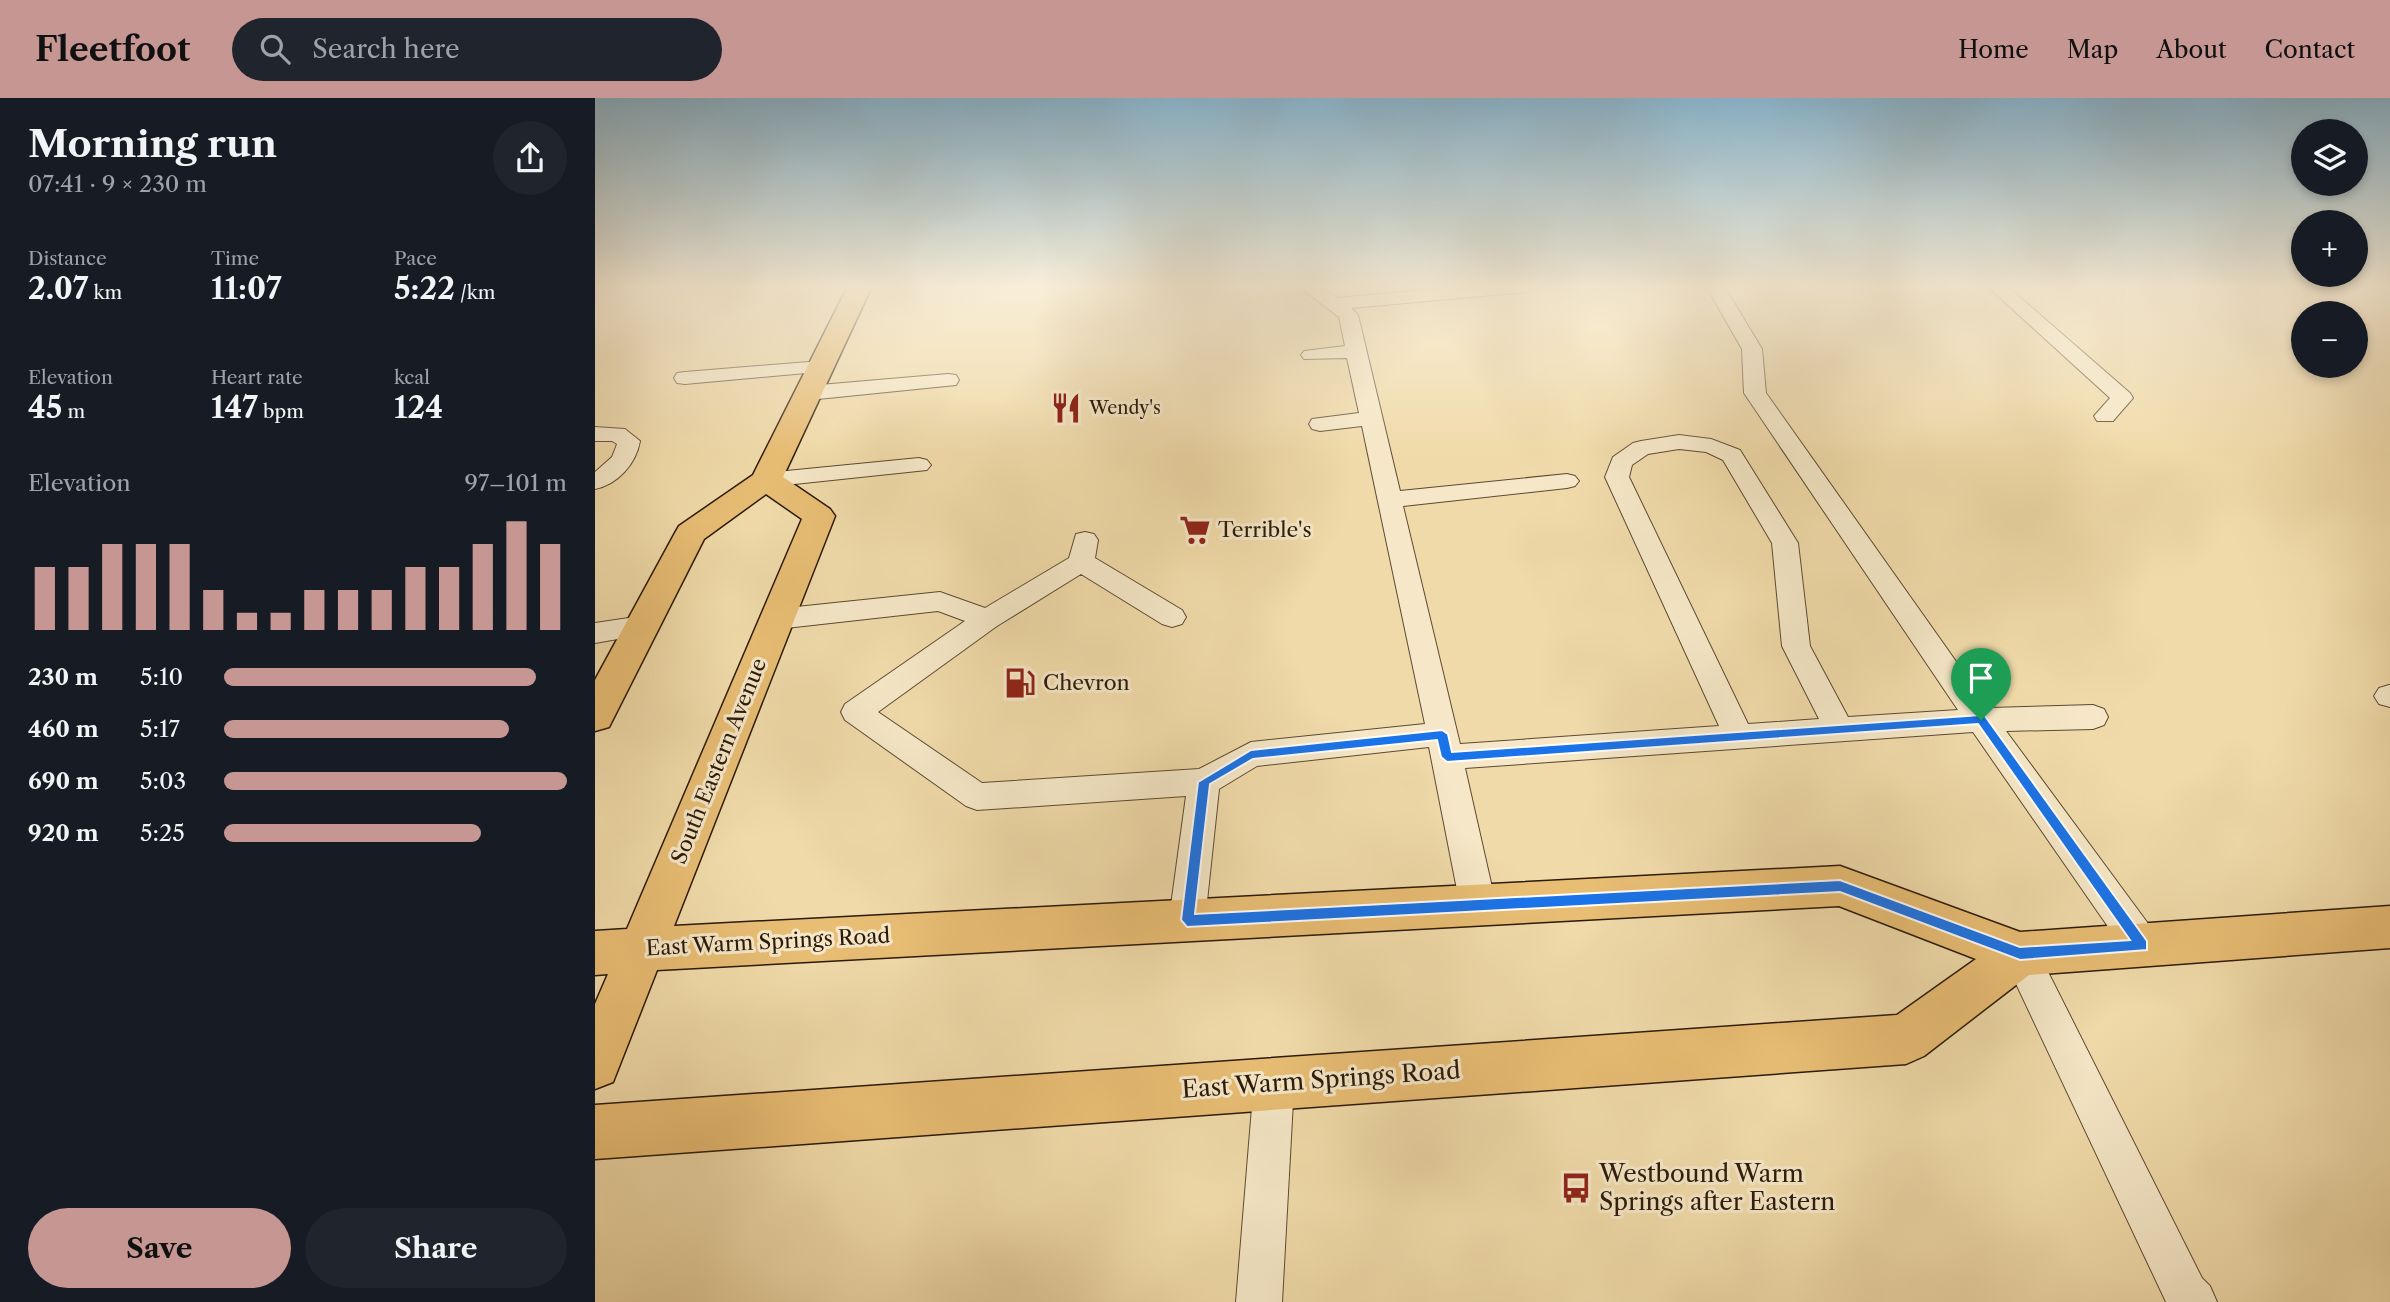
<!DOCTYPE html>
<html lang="en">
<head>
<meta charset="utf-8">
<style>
	body { margin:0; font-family:"Libre Caslon Text",serif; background:#20242c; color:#f1f3f6; height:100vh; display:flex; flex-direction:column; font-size:26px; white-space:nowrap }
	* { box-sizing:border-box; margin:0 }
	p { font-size:23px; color:#9ea1a6 }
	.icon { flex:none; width:38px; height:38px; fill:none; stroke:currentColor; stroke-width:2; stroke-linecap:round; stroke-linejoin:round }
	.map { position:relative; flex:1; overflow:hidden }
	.side { display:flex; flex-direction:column; background:#171b24; width:595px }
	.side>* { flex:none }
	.buttons { position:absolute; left:1696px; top:21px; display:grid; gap:14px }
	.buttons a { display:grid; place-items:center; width:77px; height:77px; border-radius:50%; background:#171b24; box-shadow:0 4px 10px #0003; font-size:35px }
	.pin { position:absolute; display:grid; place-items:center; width:60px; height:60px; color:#fff; margin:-72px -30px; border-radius:50% 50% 50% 0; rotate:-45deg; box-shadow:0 0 7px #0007 }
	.pin .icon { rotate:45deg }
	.round { display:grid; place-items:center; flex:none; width:74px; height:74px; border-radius:37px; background:#20242c }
	.summary { display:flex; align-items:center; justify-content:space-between; height:119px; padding:0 28px }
	h1 { font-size:38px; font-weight:700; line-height:52px }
	.stats { display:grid; grid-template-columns:repeat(3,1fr); gap:10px; height:119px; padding:7px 28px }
	.stats div { display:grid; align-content:center }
	.stats b { font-size:30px; font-weight:700 }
	.stats small { font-size:19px; font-weight:400 }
	.stats p { font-size:19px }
	.chart { height:196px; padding:14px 28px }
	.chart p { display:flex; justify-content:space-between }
	.chart svg { width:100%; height:126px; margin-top:7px; stroke:#c59692; stroke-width:6 }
	.cta { display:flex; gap:14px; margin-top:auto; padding:14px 28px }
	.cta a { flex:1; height:80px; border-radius:42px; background:#c59692; color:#111; font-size:28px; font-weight:700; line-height:80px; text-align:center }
	.cta a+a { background:#20242c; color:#f1f3f6 }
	ul { padding:0 28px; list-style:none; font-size:23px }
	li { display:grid; grid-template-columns:112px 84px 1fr; align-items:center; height:52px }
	li i { height:18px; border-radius:9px; background:#c59692 }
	header { display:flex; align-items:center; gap:42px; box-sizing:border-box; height:98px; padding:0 35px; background:#c59692; color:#111 }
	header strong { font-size:33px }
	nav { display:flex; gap:38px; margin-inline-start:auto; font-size:24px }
	.search { width:490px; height:63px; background:#20242c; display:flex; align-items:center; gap:18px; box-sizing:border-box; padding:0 24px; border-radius:38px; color:#9ea1a6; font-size:26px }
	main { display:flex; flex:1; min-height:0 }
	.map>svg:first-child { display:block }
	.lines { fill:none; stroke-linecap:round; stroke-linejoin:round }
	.service-casing { stroke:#5c4a32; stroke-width:2 }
	.primary-casing { stroke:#2b1a0b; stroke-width:3 }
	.service { fill:#f5e7c7; fill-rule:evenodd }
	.primary { fill:#e8bd74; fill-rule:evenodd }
	.route { fill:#1a73e8; stroke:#fff; stroke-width:2; fill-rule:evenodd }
	.labels { text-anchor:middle; stroke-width:6; stroke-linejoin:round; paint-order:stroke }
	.far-poi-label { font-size:18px; fill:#2b1a0b; stroke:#f5e7c7; text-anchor:start }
	.poi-label { font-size:21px; fill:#2b1a0b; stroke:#f5e7c7; text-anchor:start }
	.street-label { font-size:21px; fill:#2b1a0b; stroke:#f5e7c7 }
	.near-street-label { font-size:24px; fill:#2b1a0b; stroke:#f5e7c7 }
	.near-poi-label { font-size:24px; fill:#2b1a0b; stroke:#f5e7c7; text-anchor:start }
</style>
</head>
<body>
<header>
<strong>Fleetfoot</strong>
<div class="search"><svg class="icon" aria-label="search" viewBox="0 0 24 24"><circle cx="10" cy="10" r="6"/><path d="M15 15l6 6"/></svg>Search here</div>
<nav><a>Home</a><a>Map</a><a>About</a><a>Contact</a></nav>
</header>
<main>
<section class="side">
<div class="summary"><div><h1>Morning run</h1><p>07:41 · 9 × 230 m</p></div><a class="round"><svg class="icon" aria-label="share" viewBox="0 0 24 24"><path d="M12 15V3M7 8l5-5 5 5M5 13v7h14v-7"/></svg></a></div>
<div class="stats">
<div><p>Distance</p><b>2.07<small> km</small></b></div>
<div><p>Time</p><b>11:07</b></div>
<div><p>Pace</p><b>5:22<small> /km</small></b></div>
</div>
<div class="stats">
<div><p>Elevation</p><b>45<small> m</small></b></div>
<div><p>Heart rate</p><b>147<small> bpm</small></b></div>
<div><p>kcal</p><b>124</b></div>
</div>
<div class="chart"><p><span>Elevation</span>97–101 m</p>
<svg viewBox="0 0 160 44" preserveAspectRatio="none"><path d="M5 44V22M15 44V22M25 44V14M35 44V14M45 44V14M55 44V30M65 44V38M75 44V38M85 44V30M95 44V30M105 44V30M115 44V22M125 44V22M135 44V14M145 44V6M155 44V14"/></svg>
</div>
<ul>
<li><b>230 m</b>5:10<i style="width:91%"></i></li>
<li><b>460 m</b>5:17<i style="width:83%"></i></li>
<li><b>690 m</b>5:03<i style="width:100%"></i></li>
<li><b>920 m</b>5:25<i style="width:75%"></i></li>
</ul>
<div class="cta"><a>Save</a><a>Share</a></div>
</section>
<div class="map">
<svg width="1795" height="1204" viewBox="0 0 1795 1204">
	<rect width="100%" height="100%" fill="#f0daa9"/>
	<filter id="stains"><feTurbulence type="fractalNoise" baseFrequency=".00286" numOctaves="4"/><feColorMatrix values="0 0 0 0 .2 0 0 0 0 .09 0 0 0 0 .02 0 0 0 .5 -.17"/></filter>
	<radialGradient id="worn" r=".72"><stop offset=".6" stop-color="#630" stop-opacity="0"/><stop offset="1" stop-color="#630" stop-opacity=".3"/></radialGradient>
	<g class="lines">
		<g class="service-casing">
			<g id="service">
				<path d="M703,188H724L742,200L873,188H941L932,194L756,210L763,217L805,393L972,376L980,378L984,383L980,388L972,390L808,408L865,646L1124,628L1010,379L1018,359L1038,345L1046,343L1084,337L1116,341L1145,352L1203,445L1215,548L1253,619L1363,612L1149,295L1147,251L1111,188H1129L1167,251L1171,295L1394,610L1498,607L1509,611L1513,619L1509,627L1498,631L1411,633L1560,835L1565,847L1560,859L1547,864L1534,859L1378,634L870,670L901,807L895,818L883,823L871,818L865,807L834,649L662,668L624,691L610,822L605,833L592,838L579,833L574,822L591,698L382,712L371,708L250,622L246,614L250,606L370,523L343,513L182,531L172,528L168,521L172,514L182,511L345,494L390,510L474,460L481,436L490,434L499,436L503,442L500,460L587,512L591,519L587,526L577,529L567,526L486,476L402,528L283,614L387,685L604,671L656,644L830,626L767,328L725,333L717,331L714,326L717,321L764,315L752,260L709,261L706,257L709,253L750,248L744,219ZM1084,351L1111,354L1128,362L1177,445L1187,548L1224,621L1153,626L1034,379L1037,367L1053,356Z"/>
				<polygon points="1392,188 1412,188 1535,295 1538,300 1518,323 1502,323 1499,318 1515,300"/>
				<polygon points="226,263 233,265 237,269 233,273 90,286 82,285 79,280 82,275 90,274"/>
				<polygon points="353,276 361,277 364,282 361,287 213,302 205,300 202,295 205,290 213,288"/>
				<path d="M0,329L30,331L45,343C41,366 23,386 0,391V374L17,359L22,346L17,343H0Z"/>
				<polygon points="324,360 332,362 336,367 332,372 171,389 163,387 159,382 163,377 171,375"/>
				<polygon points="47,518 57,521 61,528 57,535 0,545 0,525"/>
				<polygon points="1794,587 1795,587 1795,609 1784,606 1779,598 1784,590"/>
				<polygon points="1425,839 1438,844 1607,1180 1615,1188 1622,1204 1571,1204 1407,856 1412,844"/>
				<polygon points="679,965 693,971 699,985 687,1204 641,1204 659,985 665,971"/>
			</g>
		</g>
		<g class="primary-casing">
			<polygon id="primary" points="253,188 277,188 188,379 235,411 240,418 79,828 1245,768 1425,834 1795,808 1795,850 1434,877 1329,958 1311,966 0,1061 0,1007 1302,917 1381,861 1244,808 62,872 18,984 0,991 0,906 13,876 0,877 0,833 32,831 207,421 171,396 109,441 14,629 0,633 0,582 80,435 84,428 158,377"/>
		</g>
		<use href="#service" class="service"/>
		<use href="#primary" class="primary"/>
	</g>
	<linearGradient id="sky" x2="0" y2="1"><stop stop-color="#89b6d0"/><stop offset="0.53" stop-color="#f8eed8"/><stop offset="1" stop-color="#f8eed8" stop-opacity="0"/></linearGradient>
	<rect width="1795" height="356" fill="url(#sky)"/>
	<path class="route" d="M1386,617L1390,618L1552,843V852L1425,862L1245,794L592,829L586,822L603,684L656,652L847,632L853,636L857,654ZM1383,626L1535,842L1425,849L1245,782L600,816L615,686L658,661L842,642L846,659L852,664Z"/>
	<defs>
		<g id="restaurant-bare" transform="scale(2.415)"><path d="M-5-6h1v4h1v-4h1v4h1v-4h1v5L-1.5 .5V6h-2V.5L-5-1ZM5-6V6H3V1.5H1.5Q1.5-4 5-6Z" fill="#8f2418" stroke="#f5e7c7" stroke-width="2.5" paint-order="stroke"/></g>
		<g id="supermarket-bare" transform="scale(2.415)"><path d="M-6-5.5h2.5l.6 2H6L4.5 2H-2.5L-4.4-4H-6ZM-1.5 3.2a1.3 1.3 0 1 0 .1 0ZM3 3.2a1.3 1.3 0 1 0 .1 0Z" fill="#8f2418" stroke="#f5e7c7" stroke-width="2.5" paint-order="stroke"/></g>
		<g id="fuel-bare" transform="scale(2.415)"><path d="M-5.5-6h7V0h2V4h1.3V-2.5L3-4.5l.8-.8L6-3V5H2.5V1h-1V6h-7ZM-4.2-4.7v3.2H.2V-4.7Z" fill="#8f2418" stroke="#f5e7c7" stroke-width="2.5" paint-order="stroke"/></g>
		<g id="bus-bare" transform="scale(2.415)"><path d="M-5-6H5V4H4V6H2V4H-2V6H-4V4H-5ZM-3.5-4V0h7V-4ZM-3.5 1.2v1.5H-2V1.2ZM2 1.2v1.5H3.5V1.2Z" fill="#8f2418" stroke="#f5e7c7" stroke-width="2.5" paint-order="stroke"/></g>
	</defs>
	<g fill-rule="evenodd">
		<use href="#restaurant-bare" x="471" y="310"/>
		<use href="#supermarket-bare" x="600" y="432"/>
		<use href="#fuel-bare" x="425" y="585"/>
		<use href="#bus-bare" x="981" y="1090"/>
	</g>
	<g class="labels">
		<g class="far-poi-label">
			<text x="494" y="316">Wendy's</text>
		</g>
		<g class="poi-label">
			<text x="623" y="439">Terrible's</text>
			<text x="448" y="592">Chevron</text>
		</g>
		<g class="street-label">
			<text transform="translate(124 663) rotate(-68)" y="7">South Eastern Avenue</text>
			<text transform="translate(173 844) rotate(-3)" y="7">East Warm Springs Road</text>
		</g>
		<g class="near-street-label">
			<text transform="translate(726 982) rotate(-4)" y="8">East Warm Springs Road</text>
		</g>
		<g class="near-poi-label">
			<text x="1004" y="1084">Westbound Warm<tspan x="1004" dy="28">Springs after Eastern</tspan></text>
		</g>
	</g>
	<rect width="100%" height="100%" filter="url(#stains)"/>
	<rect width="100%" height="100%" fill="url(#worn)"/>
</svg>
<div class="buttons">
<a><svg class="icon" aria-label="layers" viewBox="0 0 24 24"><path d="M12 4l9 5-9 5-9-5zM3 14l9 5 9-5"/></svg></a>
<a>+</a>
<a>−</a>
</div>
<div class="pin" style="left:1386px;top:622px;background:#1e9e55"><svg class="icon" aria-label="arrive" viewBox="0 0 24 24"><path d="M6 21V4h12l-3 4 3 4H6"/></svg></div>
</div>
</main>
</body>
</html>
